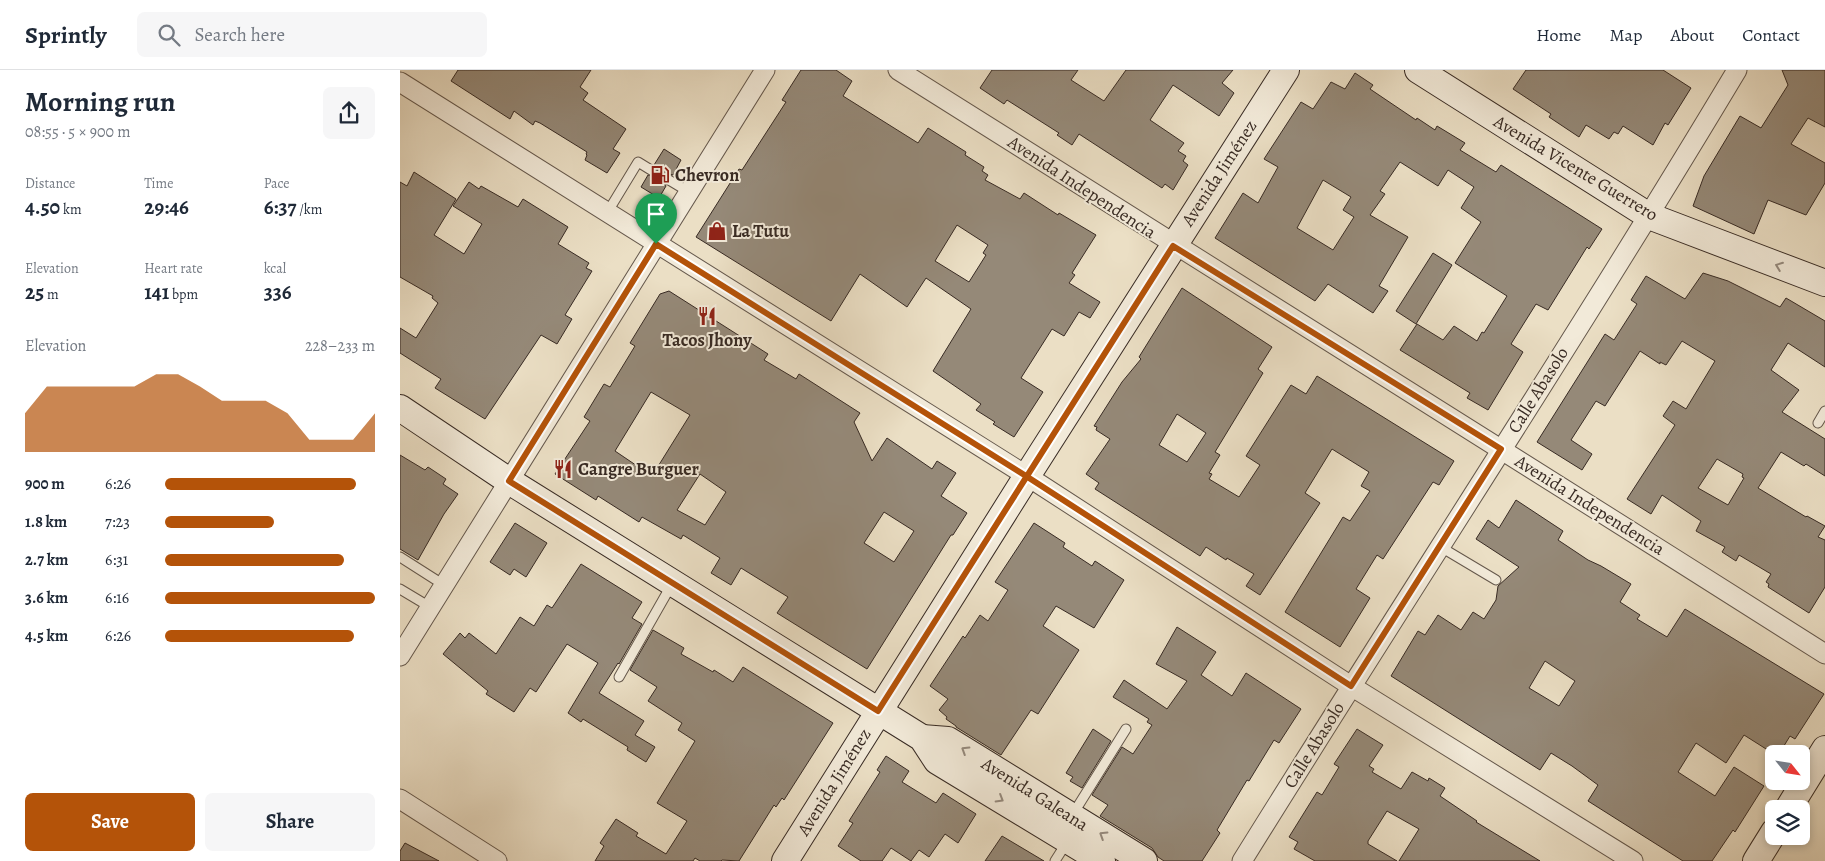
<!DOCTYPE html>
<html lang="en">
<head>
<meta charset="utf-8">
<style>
	body { margin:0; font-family:Alegreya,serif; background:#f6f6f7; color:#1f2937; height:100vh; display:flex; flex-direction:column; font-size:19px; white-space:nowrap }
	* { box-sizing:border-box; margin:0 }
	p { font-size:16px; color:#747a83 }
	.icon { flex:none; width:28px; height:28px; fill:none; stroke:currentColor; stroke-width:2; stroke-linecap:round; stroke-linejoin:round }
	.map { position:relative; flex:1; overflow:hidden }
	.drawer { display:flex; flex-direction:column; background:#fff; width:400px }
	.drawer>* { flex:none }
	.needle { width:32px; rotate:120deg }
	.controls { position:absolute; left:1365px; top:675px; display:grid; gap:10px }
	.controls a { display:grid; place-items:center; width:45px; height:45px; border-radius:8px; background:#fff; box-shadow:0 2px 8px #0003; font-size:25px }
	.pin { position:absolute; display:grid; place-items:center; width:42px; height:42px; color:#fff; margin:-51px -21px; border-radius:50% 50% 50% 0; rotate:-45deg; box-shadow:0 0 5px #0007 }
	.pin .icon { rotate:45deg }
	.round { display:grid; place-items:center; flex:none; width:52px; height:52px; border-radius:8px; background:#f6f6f7 }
	.head { display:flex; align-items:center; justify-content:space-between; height:85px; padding:0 25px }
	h1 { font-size:28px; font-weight:700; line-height:38px }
	.metrics { display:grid; grid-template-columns:repeat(3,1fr); gap:8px; height:85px; padding:5px 25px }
	.metrics div { display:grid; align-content:center }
	.metrics b { font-size:21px; font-weight:700 }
	.metrics small { font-size:14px; font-weight:400 }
	.metrics p { font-size:14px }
	.chart { height:140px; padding:10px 25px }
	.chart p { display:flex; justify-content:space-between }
	.chart svg { width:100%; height:90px; margin-top:5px; fill:#b45309; opacity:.7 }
	.button { display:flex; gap:10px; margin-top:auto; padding:10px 25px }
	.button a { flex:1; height:58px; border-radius:8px; background:#b45309; color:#fff; font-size:20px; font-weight:700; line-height:58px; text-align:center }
	.button a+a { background:#f6f6f7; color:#1f2937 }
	ul { padding:0 25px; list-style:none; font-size:16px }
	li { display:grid; grid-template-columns:80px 60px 1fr; align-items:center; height:38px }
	li i { height:12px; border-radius:6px; background:#b45309 }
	header { display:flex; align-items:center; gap:30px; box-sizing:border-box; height:70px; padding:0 25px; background:#fff; border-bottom:1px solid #e0e1e3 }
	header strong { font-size:24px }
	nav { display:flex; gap:28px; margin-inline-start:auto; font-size:18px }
	.search { width:350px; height:45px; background:#f6f6f7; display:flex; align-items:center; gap:12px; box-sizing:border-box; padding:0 18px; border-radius:8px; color:#747a83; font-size:19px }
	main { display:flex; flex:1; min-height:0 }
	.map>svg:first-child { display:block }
	.building { fill:#958978; stroke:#382b24; fill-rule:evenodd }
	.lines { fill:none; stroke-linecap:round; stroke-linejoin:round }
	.lane-casing { stroke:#65584c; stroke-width:11 }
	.street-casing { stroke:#65584c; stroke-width:21 }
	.secondary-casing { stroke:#382b24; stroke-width:28 }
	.lane { stroke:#f2ead9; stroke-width:9 }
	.street { stroke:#f2ead9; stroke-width:19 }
	.secondary { stroke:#f2ead9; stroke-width:26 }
	.oneway { stroke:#958a7e }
	.route-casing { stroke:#fff; stroke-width:10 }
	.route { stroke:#b45309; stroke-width:6 }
	.labels { text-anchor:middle; stroke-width:4; stroke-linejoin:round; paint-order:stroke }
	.street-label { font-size:18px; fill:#382b24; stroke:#f2ead9 }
	.poi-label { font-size:18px; font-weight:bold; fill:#382b24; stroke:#f2ead9; text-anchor:start }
</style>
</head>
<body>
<header>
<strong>Sprintly</strong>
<div class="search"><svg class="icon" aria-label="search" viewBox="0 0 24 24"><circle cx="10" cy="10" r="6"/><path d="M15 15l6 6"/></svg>Search here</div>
<nav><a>Home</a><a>Map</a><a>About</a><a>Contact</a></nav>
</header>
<main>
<section class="drawer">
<div class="head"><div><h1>Morning run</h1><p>08:55 · 5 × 900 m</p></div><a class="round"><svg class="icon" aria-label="share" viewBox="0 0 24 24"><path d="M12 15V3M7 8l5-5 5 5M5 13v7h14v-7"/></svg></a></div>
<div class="metrics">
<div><p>Distance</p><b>4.50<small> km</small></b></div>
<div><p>Time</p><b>29:46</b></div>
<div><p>Pace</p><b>6:37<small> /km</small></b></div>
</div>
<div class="metrics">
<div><p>Elevation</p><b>25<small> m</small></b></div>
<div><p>Heart rate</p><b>141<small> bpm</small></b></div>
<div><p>kcal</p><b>336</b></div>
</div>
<div class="chart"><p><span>Elevation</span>228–233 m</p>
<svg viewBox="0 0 160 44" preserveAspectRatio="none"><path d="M0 44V25L10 12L20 12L30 12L40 12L50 12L60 6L70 6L80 12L90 19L100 19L110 19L120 25L130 38L140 38L150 38L160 25V44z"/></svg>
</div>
<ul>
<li><b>900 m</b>6:26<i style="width:91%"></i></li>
<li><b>1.8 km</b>7:23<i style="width:52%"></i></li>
<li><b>2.7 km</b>6:31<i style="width:85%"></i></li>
<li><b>3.6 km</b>6:16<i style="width:100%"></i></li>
<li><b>4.5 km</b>6:26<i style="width:90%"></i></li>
</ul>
<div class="button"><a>Save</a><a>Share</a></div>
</section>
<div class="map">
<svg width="1425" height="791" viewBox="0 0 1425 791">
	<rect width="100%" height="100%" fill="#ebdfc5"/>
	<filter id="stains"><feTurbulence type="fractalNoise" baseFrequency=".004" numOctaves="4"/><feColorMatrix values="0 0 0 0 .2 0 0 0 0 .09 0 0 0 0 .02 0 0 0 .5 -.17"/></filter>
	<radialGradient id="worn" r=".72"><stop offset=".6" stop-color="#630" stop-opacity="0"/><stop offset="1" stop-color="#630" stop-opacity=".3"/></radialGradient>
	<g class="building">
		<polygon points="58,0 191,0 180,17 188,23 183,30 226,59 213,79 220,83 207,103 185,90 187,85 186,84 187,82 140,53 135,51 133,55 114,41 110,49 51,11"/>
		<path d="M401,0H436L452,11L443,26L518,73L528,58L566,82L565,85L584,97L582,101L588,105L585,110L620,129L624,123L658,145L659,143L696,165L672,203L675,205L669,213L700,232L690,248L679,242L664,266L652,259L621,308L643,322L614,367L593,354L595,352L576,340L581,334L533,301L571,239L526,208L507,237L460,204L431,251L296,167L339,99L342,100L386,32L382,30ZM557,155L588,175L583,183L586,185L569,212L535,191Z"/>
		<polygon points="592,0 678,0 671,10 704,31 726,0 833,0 822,13 834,23 819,46 773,15 750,50 784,73 778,81 786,86 783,91 788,95 773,120 765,114 762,118 679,64 672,75 657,65 659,63 607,30 604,34 580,18"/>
		<polygon points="1126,0 1263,0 1291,18 1268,55 1265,53 1253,75 1223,56 1218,64 1214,62 1209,69 1186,55 1179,67 1149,47 1151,44 1113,19"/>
		<polygon points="1382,0 1425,0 1425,57 1408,48 1391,74 1425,93 1425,113 1406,145 1368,130 1354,164 1293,136 1304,106 1340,46 1361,58 1388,15"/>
		<path d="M955,3L973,15L970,19L1016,50L1017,48L1035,60L1037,56L1065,73L1060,80L1096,102L1101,95L1202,159L1189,179L1187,177L1148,240L1136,234L1111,274L1123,282L1088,340L1067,328L1070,323L1000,280L1017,254L1043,270L1054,256L1077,271L1082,262L1084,263L1107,226L1055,193L1081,152L1061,138L1074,117L1048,100L1038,116L1000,92L980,121L985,124L970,145L1008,167L979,216L988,221L973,243L928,214L915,231L815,168L843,123L858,133L878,97L864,89L901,32L913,39L931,12L945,19ZM923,110L951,127L943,140L954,147L933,180L897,158Z"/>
		<polygon points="264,79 281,90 273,105 269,104 264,106 263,110 266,116 259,128 241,117 248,105 254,106 257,103 257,97 254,95"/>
		<polygon points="14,102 56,129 34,165 64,184 82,154 53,136 69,112 79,119 81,116 118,137 123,129 168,157 158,174 189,193 186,198 192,201 165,245 172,249 157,274 141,265 85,349 35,318 41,309 0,283 0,258 16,268 38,233 32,228 33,226 0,207 0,112 7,116"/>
		<polygon points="1033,183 1052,195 1016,254 996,241"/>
		<path d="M1303,203L1328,211L1380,237L1386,228L1425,251V297L1388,273L1371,300L1399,320L1382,342L1425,369V406L1406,394L1404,396L1381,382L1358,418L1406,447L1407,446L1425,456L1418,467L1425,470V517L1409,543L1368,517L1369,514L1366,512L1371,504L1339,485L1336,491L1322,482L1325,477L1296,461L1301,451L1262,425L1251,444L1227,429L1275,355L1263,346L1273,331L1286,339L1315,291L1282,271L1266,295L1260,292V294L1240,281L1205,336L1196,331L1171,370L1192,384L1182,400L1137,372L1205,264L1214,270L1237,234L1231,230L1246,206L1285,229ZM1317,389L1343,404L1342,407L1344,408L1328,435L1298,418Z"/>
		<path d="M782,218L872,277L858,299L863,303L815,382L820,385L809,403L812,404L809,409L839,427L860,395L846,386L891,315L906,324L917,306L1054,391L1039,415L1033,412L983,489L977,485L956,519L970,528L940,577L885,542L943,447L950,451L970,421L961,416L969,402L932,379L905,423L920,433L860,525L846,516L854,504L827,488L826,490L806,477L800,486L695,419L699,413L686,404L710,369L696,360L697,357L694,356L722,312L741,289L739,287ZM777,344L806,363L787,392L759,375Z"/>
		<path d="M269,221L368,284L364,290L396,309L399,304L460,343L454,352L472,391L487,368L532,399L537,391L556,403L541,426L567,443L553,465H551L467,599L377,543L388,527L341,498L331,515L311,503L320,488L283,465L281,469L242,447L239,452L198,426L196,430L155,404L190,351L184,347L204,314L210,317L235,276L230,273L260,224ZM251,322L290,345L252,406L215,381ZM300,404L326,422L305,455L277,440ZM484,442L514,461L494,492L464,473Z"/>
		<polygon points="0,385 25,400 28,397 46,409 43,414 58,424 44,444 18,490 0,479"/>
		<path d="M1116,430L1163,461L1158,470L1188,490L1201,496L1231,514L1220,532L1240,545L1237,549L1267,567L1285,539L1424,624L1395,669L1390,666L1379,684H1374L1344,665L1326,693L1296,673L1278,702L1315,726L1334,697L1364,716L1335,762L1333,760L1312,791H1283L1188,731L1198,715L1172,696L1151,683L1140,700L991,606L1018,561L1025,565L1038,545L1061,560L1073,542L1084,549L1096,530L1098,516L1119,497L1076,469L1088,450L1099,458ZM1145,591L1175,611L1159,636L1129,618Z"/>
		<polygon points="115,453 147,473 126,507 114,499 110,505 90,492"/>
		<polygon points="634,453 665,473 663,477 692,496 695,491 724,510 694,558 656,536 643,556 679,580 638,644 631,640 601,685 556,657 556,656 546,649 547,647 539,640 548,629 530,616 563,566 565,568 580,545 588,551 608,520 595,512"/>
		<polygon points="181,494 242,532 232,548 242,554 219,594 218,593 199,623 244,651 235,665 255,677 246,692 227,680 228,677 183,649 181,652 168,643 198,593 167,574 136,622 130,618 114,642 86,624 88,621 43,584 60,563 65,568 69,563 96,584 120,547 134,556 147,535 152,538"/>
		<polygon points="777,557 816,582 801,605 832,626 846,603 901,639 879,673 874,670 849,711 847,710 817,760 820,763 802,791 764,791 758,787 752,778 700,746 708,735 692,725 722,677 733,684 752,655 747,652 749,649 713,627 724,610 767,639 787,611 756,594"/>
		<polygon points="253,560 284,578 281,584 313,602 314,600 333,612 343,597 433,653 384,730 382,728 376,737 374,735 339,791 322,790 321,791 300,791 295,788 293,791 195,791 204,776 200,773 216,749 238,763 236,766 266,784 287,751 257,733 295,671 278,660 282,653 248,631 257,617 230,600"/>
		<polygon points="693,659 711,671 682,718 670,711 673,707 666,703"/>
		<polygon points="957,659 983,675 969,696 974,699 972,702 1001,719 1012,702 1028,711 1029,708 1045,718 1040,726 1077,751 1076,752 1140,791 999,791 1019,759 987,741 968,771 968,774 997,791 915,791 894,779 898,772 889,767 917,722 922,725 939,697 934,694"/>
		<polygon points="486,686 509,701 502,712 536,733 543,723 576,744 558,773 545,764 529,787 519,780 511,791 491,778 482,791 461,791 438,776 453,753 449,751 480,702 477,700"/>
		<polygon points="602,766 644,791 585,791"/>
		<polygon points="5,773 39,791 0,791 0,781"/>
	</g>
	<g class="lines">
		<g class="lane-casing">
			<g id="lane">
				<polyline points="269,110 289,122"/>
				<polyline points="207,143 238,92 251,100"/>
				<polyline points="1418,353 1425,341"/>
				<polyline points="1039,476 1096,510"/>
				<polyline points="0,487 44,515"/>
				<polyline points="0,519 30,537"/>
				<polyline points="219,607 272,514"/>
				<polyline points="673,744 726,659"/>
				<polyline points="655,791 667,772"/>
			</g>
		</g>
		<g class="street-casing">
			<g id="street">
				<path d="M498,0C806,197 1117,388 1425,584"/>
				<polyline points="0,12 627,406 951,616 1233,791"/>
				<polyline points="0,586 365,0"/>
				<polyline points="0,729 97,791"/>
				<path d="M842,791C1006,527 1177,267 1337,0"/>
			</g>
		</g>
		<g class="secondary-casing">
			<g id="secondary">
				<polyline points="1018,0 1249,146 1425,213"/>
				<polyline points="0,338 109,411 522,668 537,691 702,791"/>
				<polyline points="522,668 548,670 744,791"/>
				<polyline points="1388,739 1425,679"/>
				<polyline points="385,791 627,406 886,0"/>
				<polyline points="1356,791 1374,762"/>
			</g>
		</g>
		<use href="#lane" class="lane"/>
		<use href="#street" class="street"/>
		<use href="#secondary" class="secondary"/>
	</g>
	<defs><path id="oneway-chevron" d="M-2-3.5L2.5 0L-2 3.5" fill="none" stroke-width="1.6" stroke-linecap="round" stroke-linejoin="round" transform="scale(1.25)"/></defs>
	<g class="oneway">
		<use href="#oneway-chevron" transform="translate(1379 196) rotate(-159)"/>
		<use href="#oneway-chevron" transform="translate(565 680) rotate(-148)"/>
		<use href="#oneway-chevron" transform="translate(600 729) rotate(31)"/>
		<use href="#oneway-chevron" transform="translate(703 765) rotate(-148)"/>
	</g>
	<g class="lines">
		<g class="route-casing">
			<polyline id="route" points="256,174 109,411 478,641 773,176 1101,379 951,616 626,406 256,174"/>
		</g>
		<use href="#route" class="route"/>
	</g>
	<defs>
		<g id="fuel-bare" transform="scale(1.5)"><path d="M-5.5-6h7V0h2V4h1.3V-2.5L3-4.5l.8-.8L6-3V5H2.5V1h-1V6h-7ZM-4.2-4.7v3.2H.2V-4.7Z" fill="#8f2418" stroke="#f2ead9" stroke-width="2.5" paint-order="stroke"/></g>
		<g id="shop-bare" transform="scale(1.5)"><path d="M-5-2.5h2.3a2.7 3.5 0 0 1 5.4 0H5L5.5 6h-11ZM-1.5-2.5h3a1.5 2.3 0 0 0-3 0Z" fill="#8f2418" stroke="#f2ead9" stroke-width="2.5" paint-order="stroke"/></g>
		<g id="restaurant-bare" transform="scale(1.5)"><path d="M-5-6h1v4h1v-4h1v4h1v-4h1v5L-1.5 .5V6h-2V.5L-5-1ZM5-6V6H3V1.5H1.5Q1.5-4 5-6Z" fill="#8f2418" stroke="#f2ead9" stroke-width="2.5" paint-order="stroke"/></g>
	</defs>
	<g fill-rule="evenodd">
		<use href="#fuel-bare" x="260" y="105"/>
		<use href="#shop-bare" x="317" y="161"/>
		<use href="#restaurant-bare" x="307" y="246"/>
		<use href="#restaurant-bare" x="163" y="399"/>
	</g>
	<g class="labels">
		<g class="street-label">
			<text transform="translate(1176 98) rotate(31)" y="6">Avenida Vicente Guerrero</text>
			<text transform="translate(819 103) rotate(-57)" y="6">Avenida Jiménez</text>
			<text transform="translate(682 117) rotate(33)" y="6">Avenida Independencia</text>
			<text transform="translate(1138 320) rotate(-58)" y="6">Calle Abasolo</text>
			<text transform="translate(1190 435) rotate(32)" y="6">Avenida Independencia</text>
			<text transform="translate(914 675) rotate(-58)" y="6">Calle Abasolo</text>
			<text transform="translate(434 712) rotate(-58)" y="6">Avenida Jiménez</text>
			<text transform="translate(635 724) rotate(32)" y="6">Avenida Galeana</text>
		</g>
		<g class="poi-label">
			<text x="275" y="111">Chevron</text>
			<text x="332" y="167">La Tutu</text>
			<text x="307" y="276" text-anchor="middle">Tacos Jhony</text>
			<text x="178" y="405">Cangre Burguer</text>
		</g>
	</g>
	<rect width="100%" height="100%" filter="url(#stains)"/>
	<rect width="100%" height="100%" fill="url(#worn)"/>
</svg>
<div class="controls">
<a><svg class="needle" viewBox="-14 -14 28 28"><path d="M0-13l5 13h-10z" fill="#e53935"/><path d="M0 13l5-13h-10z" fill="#747a83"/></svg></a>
<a><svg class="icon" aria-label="layers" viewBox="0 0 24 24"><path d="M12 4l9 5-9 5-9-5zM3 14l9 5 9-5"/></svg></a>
</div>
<div class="pin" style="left:256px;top:174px;background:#1e9e55"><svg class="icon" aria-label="arrive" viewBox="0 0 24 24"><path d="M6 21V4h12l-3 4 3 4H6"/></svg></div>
</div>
</main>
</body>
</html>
